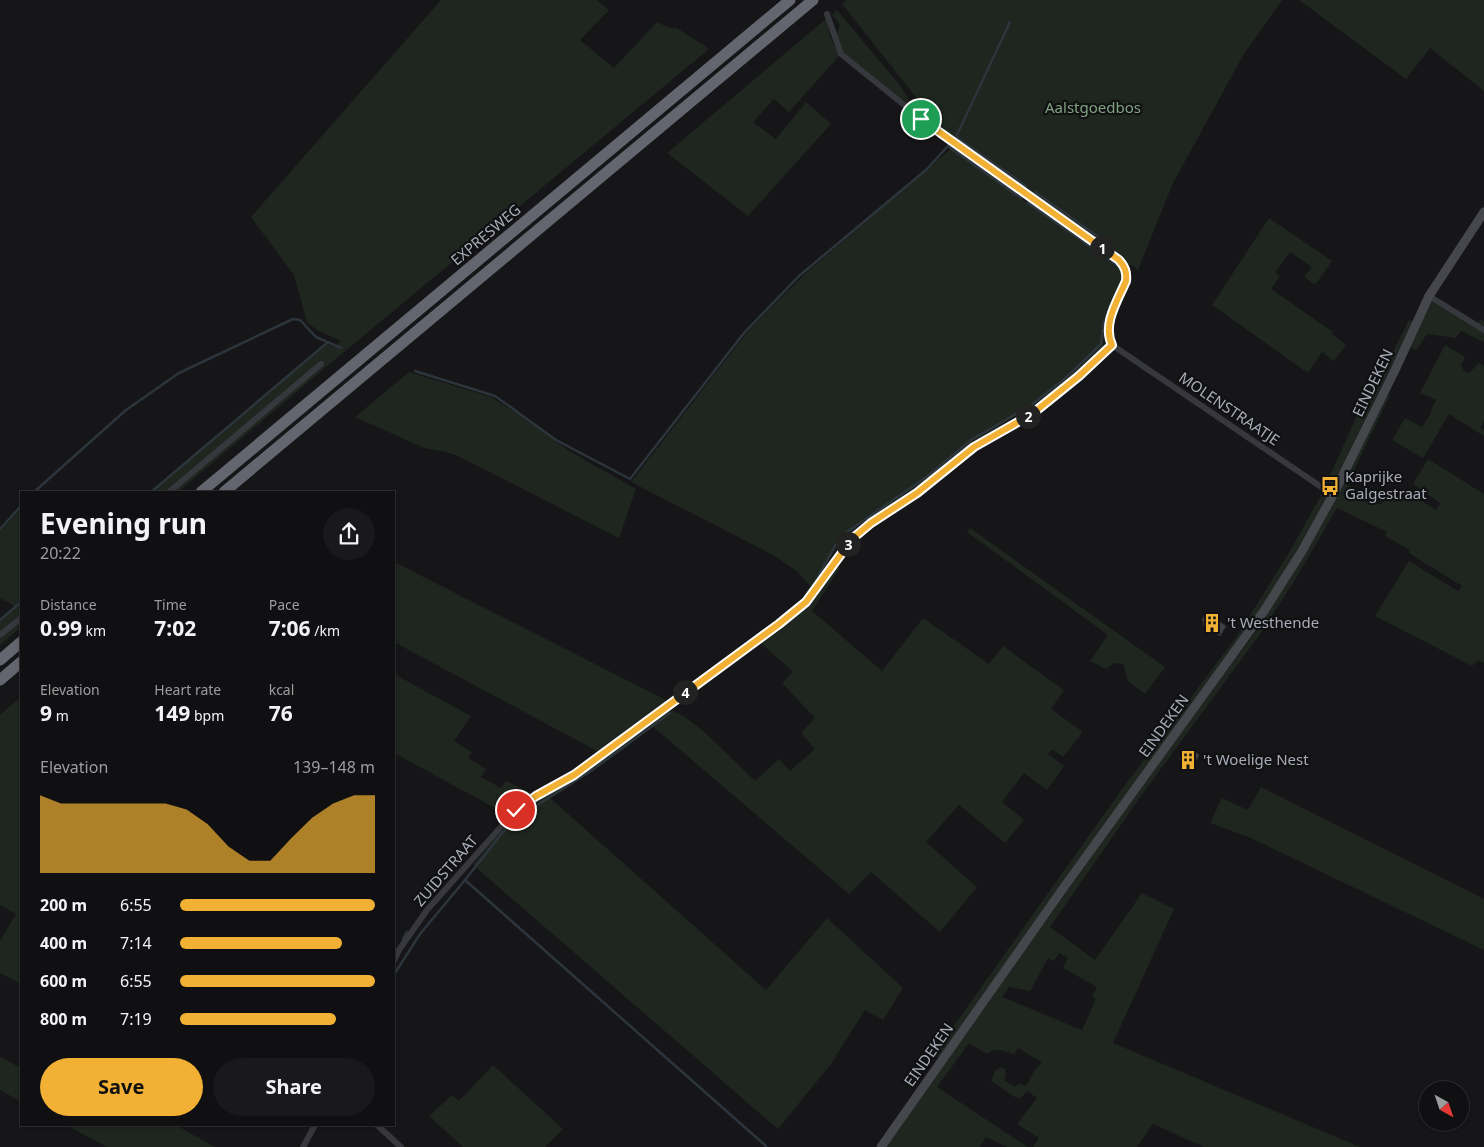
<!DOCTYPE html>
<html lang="en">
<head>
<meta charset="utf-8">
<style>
	body { margin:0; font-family:"Noto Sans",sans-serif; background:#19191b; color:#f1f3f6; height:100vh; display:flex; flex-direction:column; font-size:19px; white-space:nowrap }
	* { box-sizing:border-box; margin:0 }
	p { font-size:16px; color:#9c9d9f }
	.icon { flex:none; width:28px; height:28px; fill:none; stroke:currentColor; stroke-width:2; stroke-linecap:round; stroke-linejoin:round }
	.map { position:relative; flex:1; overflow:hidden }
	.drawer { position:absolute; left:20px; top:491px; width:375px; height:635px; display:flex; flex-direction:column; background:#101012; border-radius:0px; box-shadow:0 1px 4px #0004,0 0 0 1px #303032 }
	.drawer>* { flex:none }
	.needle { width:32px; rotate:140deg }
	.controls { position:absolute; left:1419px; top:1081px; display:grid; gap:10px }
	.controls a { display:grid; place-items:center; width:50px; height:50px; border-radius:50%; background:#101012; box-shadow:0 1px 4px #0004,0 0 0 1px #303032; font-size:25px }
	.pin { position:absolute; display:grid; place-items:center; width:42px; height:42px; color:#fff; margin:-21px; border:2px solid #fff; border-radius:50%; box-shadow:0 1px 5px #0007 }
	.km { position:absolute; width:25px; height:25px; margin:-12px; border-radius:50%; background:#222; color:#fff; font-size:14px; line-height:25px; text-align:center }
	.round { display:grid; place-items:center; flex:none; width:52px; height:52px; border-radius:26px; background:#19191b }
	.head { display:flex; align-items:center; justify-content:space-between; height:85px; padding:0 20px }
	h1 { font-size:28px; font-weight:700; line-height:38px }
	.metrics { display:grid; grid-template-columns:repeat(3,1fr); gap:8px; height:85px; padding:5px 20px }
	.metrics div { display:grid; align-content:center }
	.metrics b { font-size:21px; font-weight:700 }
	.metrics small { font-size:14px; font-weight:400 }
	.metrics p { font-size:14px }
	.chart { height:140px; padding:10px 20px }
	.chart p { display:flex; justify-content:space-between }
	.chart svg { width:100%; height:90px; margin-top:5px; fill:#f2b134; opacity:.7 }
	.button { display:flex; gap:10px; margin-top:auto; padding:10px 20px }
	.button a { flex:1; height:58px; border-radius:30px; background:#f2b134; color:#111; font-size:20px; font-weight:700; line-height:58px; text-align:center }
	.button a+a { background:#19191b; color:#f1f3f6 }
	ul { padding:0 20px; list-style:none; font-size:16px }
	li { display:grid; grid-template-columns:80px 60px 1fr; align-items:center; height:38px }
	li i { height:12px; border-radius:6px; background:#f2b134 }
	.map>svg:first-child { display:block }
	.green { fill:#1e261f; fill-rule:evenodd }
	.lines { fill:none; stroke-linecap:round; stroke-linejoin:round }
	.stream { stroke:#2c353c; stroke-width:2.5 }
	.building { fill:#404145; stroke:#303034 }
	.street { stroke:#37383d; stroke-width:6 }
	.secondary { stroke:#45474d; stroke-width:9 }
	.highway { stroke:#63666e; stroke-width:11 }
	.route-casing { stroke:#fff; stroke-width:10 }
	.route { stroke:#f2b134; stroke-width:6 }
	.labels { text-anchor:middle; stroke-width:4.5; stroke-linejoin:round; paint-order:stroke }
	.park-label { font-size:15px; fill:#7fa381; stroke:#111113 }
	.street-label { font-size:15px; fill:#a8adb8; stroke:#111113 }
	.poi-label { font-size:15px; fill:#a8adb8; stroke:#111113; text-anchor:start }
</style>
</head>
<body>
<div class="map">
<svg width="1484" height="1147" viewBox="0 0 1484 1147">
	<rect width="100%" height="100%" fill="#161618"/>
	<g class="green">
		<polygon points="441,0 597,0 609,10 580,40 614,68 657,22 670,28 677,28 709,49 326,367 178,492 149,492 327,344 335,347 341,341 318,331 307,322 294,275 251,217"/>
		<polygon points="847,0 1282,0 1244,54 1173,183 1138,270 947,137 925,118 915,96 842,4"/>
		<polygon points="1299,0 1484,0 1484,91 1430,48 1406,79"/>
		<polygon points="837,10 899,84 912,104 909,106 843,52 837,34 840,25 832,15"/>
		<polygon points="827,18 830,36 839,56 789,112 774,99 753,122 776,139 806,102 831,124 748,216 667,153"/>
		<path d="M951,149L1121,268C1127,281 1113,300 1108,313C1103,326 1106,339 1101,352L1045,398L967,446L916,488L860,524L836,549L812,588L798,572L773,555L631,482L749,330L806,273Z"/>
		<polygon points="1269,218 1332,261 1315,285 1304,277 1312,267 1290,252 1275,272 1280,276 1271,289 1333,332 1332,334 1346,345 1334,361 1322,352 1308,373 1212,305"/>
		<polygon points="1431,301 1475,327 1481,319 1484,321 1484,342 1461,331 1456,338 1427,334 1416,350 1407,347"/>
		<polygon points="1409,320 1413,322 1334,483 1323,483 1328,480 1370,387 1374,389"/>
		<polygon points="1445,345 1465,357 1461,365 1464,371 1469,373 1479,363 1484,366 1484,421 1480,428 1484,430 1484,436 1449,414 1423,458 1392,440 1405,418 1422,427 1432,411 1431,410 1436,400 1420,393"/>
		<polygon points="409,372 491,397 529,421 569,451 636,489 619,538 458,456 446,452 424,448 355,417"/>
		<path d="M1384,393L1390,395L1347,485L1381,505L1387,494L1402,502L1407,492L1436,510L1440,503L1413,484L1428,459L1484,494V663L1478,660L1472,666L1375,616L1409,561L1458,591L1462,586L1409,553L1410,550L1385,536L1387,532L1337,508L1295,580L1260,634L1141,796L1050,927L1095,960L1142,893L1174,909L1113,1043L1360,1147H1204L1153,1124L1137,1147H1033L1039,1138L1017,1124L1037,1098L1027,1091L1021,1098L1015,1097L991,1081L996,1070L1001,1067L1005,1069L1006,1076L1004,1080L1016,1087L1019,1083L1026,1086L1034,1071L1042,1062L1018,1048L1014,1055C1005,1050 996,1047 987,1054L969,1043L937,1087L1028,1147H1007L986,1137L980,1147H885L1182,730L1260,626L1292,575ZM1059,953L1068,958L1063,968L1097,987L1092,997L1096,999L1082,1030L1002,997L1009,987L1030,991L1048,958L1054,961Z"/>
		<polygon points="1322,494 1328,497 1265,604 938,1058 933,1055 1120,792 1237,636 1287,556"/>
		<polygon points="21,509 21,627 0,645 0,619 15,606 0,598 0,531"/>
		<polygon points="970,528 1165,667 1145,694 1128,681 1123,664 1114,663 1106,669 1090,661 1108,635 967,532"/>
		<polygon points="394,562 662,698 667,701 599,752 394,642"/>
		<path d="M835,564L840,568L812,611L882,671L923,618L989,664L1003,646L1064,690L1051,709L1083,732L1063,757L1052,749L1048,754L1064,766L1047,790L1024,773L1002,802L1024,820L1005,843L959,805L926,842L977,887L940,932L871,872L849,894L651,725L588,774L549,797L766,990L827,918L903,988L883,1020L865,1010L831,1064L778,1129L473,865L506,825L532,802L585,771L670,710C692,715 736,763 755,781L779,759L790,771L815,749L801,733L815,718L782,683L793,672L761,643L806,607Z"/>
		<polygon points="394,674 471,716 454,741 472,752 468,758 486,769 481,777 501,788 506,781 531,793 506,814 394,753"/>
		<polygon points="21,697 21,984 0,973 0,941 16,914 0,905 0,715"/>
		<polygon points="1261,787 1484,899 1484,950 1251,838 1210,823 1222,798 1248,810"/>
		<polygon points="0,1057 21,1068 21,1102 0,1090"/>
		<polygon points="493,1065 563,1129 545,1147 463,1147 429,1116 452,1095 459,1101"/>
		<polygon points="66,1125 176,1125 215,1147 107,1147"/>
	</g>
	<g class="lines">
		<g class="stream">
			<polyline points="956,137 1026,186"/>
			<polyline points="949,147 1021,198"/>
			<polyline points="1035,192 1104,241"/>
			<polyline points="1028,203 1120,267"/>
			<polyline points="415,371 495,396 556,440 630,479 744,333 799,276 927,169 956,137 1010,22"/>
			<polyline points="34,492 126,410 179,373 293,319 300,320 316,337 341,348"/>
			<polyline points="151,492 328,342"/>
			<polyline points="0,529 21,506"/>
			<polyline points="816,580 836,544 847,532 929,475 971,440 1031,405 1068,376 1101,344 1104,322 1123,278 1123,271"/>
			<polyline points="0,620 21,602"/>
			<polyline points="465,880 503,832 520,816 591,771 670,713"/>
			<polyline points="403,939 407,932"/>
			<polyline points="395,973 420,934 465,880 766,1146"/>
		</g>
	</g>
	<g class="building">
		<polygon points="1206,613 1226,626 1220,636 1203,625 1204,622 1202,620"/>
		<polygon points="1193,750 1199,755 1192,768 1179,759 1184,752 1190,754"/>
	</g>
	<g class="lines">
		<g class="street">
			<path d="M827,14L841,54L945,138L1119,260L1127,273L1126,281C1118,300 1102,324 1112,345"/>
			<polyline points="1429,296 1484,330"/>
			<polyline points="1112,345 1333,495"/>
			<polyline points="169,492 321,364"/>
			<polyline points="0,635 21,618"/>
			<polyline points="394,961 399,950 427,910 516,810 536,796 574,775 779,624 806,602 852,539 871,523 917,493 974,447 1032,414 1079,376 1112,345"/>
			<polyline points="377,1125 401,1147"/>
			<polyline points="303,1147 315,1125"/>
		</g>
		<polyline class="secondary" points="881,1147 1062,890 1264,611 1302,551 1333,495 1395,370 1429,296 1484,212"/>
		<g class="highway">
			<polyline points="201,492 790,0"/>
			<polyline points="224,492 813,0"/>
			<polyline points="0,660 21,642"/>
			<polyline points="0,680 21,662"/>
		</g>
	</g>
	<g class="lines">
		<g class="route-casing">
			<path id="route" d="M516,810L536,796L574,775L779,624L806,602L852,539L871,523L917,493L974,447L1032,414L1079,376L1112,345C1102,324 1118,300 1126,281C1127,272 1125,267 1119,260L921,119"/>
		</g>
		<use href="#route" class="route"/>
	</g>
	<defs>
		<g id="bus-bare" transform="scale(1.5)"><path d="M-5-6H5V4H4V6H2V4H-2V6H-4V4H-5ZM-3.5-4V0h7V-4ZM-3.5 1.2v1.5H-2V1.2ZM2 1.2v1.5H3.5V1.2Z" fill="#f2b134" stroke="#111113" stroke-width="2.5" paint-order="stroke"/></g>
		<g id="building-bare" transform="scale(1.5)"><path d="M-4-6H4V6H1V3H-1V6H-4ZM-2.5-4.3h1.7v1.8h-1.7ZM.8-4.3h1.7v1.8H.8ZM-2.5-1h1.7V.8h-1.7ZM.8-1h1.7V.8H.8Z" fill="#f2b134" stroke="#111113" stroke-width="2.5" paint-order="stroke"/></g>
	</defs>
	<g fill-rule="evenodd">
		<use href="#bus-bare" x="1330" y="486"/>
		<use href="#building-bare" x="1212" y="623"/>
		<use href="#building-bare" x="1188" y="760"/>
	</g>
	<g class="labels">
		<g class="park-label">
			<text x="1093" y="113">Aalstgoedbos</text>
		</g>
		<g class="street-label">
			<text transform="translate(486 235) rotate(-40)" y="5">EXPRESWEG</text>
			<text transform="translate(1373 383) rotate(-64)" y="5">EINDEKEN</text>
			<text transform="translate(1229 409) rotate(34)" y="5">MOLENSTRAATJE</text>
			<text transform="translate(1164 726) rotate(-54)" y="5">EINDEKEN</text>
			<text transform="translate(446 871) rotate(-49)" y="5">ZUIDSTRAAT</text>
			<text transform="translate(929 1055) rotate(-55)" y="5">EINDEKEN</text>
		</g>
		<g class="poi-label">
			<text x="1345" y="482">Kaprijke<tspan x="1345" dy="17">Galgestraat</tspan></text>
			<text x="1227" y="628">'t Westhende</text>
			<text x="1203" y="765">'t Woelige Nest</text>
		</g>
	</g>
</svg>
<div class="controls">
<a><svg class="needle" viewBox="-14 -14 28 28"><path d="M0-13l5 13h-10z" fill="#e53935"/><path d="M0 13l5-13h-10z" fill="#9c9d9f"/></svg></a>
</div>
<div class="pin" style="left:921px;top:119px;background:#1e9e55"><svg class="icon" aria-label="arrive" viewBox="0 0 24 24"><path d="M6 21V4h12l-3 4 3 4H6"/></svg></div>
<div class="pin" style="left:516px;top:810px;background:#d93025"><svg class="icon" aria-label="check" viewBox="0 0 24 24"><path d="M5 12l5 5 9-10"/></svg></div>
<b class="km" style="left:1102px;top:248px">1</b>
<b class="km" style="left:1028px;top:416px">2</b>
<b class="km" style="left:848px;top:544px">3</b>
<b class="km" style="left:685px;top:692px">4</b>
<section class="drawer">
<div class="head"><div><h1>Evening run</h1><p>20:22</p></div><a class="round"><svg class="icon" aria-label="share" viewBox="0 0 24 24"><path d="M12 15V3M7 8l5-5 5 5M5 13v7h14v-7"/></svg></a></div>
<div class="metrics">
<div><p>Distance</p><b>0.99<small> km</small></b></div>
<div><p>Time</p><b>7:02</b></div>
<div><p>Pace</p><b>7:06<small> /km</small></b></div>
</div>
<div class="metrics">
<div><p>Elevation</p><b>9<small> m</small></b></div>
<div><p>Heart rate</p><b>149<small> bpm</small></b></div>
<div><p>kcal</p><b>76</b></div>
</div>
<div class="chart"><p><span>Elevation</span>139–148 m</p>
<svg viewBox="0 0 160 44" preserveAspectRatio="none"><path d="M0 44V6L10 10L20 10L30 10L40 10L50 10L60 10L70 13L80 20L90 31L100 38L110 38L120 27L130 17L140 10L150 6L160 6V44z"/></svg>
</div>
<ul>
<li><b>200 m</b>6:55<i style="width:100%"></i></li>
<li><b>400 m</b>7:14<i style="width:83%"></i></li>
<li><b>600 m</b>6:55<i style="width:100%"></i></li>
<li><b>800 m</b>7:19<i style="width:80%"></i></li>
</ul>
<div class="button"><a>Save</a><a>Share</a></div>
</section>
</div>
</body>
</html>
